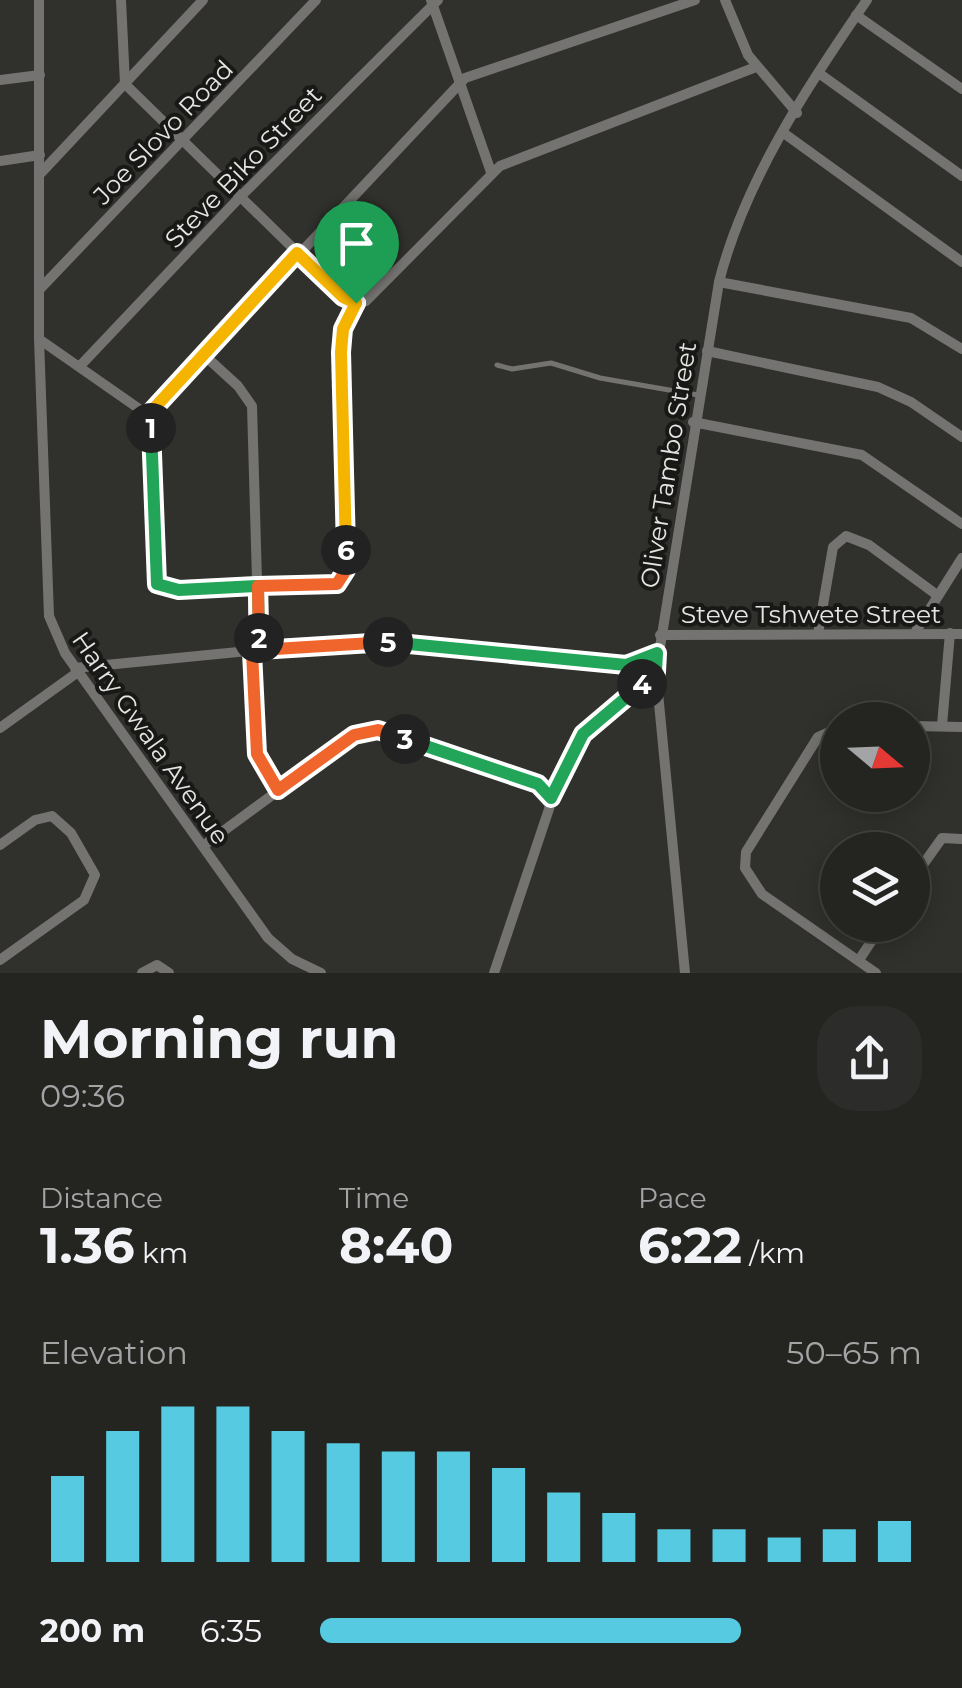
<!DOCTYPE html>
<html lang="en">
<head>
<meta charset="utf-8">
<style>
	body { margin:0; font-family:Montserrat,sans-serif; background:#2c2c2a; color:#f1f3f6; height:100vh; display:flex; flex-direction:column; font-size:38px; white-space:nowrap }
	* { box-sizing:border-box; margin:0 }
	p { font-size:32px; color:#a3a4a5 }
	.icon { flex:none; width:55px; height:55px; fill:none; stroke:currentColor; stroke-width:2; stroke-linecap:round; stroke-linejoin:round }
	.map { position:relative; height:973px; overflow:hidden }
	.details { display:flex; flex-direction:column; background:#242421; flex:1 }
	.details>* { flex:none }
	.needle { width:65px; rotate:109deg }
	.tools { position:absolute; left:820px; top:702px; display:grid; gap:20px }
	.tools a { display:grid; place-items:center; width:110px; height:110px; border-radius:50%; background:#242421; box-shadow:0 5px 25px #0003,0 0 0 2px #41413f; font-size:50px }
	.pin { position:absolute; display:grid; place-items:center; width:85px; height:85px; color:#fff; margin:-102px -42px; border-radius:50% 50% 50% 0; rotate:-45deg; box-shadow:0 0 10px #0007 }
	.pin .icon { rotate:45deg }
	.km { position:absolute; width:50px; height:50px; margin:-25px; border-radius:50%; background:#222; color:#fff; font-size:28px; line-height:50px; text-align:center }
	.round { display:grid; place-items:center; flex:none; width:105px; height:105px; border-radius:40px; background:#2c2c2a }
	.summary { display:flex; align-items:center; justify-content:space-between; height:170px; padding:0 40px }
	h1 { font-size:55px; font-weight:700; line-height:75px }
	.figures { display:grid; grid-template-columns:repeat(3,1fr); gap:15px; height:170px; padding:10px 40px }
	.figures div { display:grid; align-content:center }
	.figures b { font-size:50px; font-weight:700 }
	.figures small { font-size:28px; font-weight:400 }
	.figures p { font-size:28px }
	.chart { height:280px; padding:20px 40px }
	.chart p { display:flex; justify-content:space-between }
	.chart svg { width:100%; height:180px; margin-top:10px; stroke:#55cae0; stroke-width:6 }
	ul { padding:0 40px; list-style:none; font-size:32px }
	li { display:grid; grid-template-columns:160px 120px 1fr; align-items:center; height:75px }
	li i { height:25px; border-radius:12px; background:#55cae0 }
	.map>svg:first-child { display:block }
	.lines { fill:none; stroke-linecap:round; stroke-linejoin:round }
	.lane { stroke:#747371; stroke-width:5 }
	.street { stroke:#747371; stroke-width:10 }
	.split-1-casing { stroke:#fff; stroke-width:20 }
	.split-2-casing { stroke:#fff; stroke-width:20 }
	.split-3-casing { stroke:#fff; stroke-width:20 }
	.split-4-casing { stroke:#fff; stroke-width:20 }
	.split-5-casing { stroke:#fff; stroke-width:20 }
	.split-6-casing { stroke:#fff; stroke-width:20 }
	.split-7-casing { stroke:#fff; stroke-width:20 }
	.split-1 { stroke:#f5b400; stroke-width:12 }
	.split-2 { stroke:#22a559; stroke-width:12 }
	.split-3 { stroke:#f0652b; stroke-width:12 }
	.split-4 { stroke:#22a559; stroke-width:12 }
	.split-5 { stroke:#22a559; stroke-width:12 }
	.split-6 { stroke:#f0652b; stroke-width:12 }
	.split-7 { stroke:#f5b400; stroke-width:12 }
	.labels { text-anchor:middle; stroke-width:8; stroke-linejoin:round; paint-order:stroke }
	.street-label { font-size:25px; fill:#e5e6e3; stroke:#181816 }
</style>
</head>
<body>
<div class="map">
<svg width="962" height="973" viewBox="0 0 962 973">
	<rect width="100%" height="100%" fill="#30302c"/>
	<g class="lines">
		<polyline class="lane" points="497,365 512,369 551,363 600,378 698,395"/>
		<g class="street">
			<polyline points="39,0 39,339 49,616 65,653 268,938 292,959 321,973"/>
			<polyline points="121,0 125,84 343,297 356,303"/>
			<polyline points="431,0 491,172"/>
			<polyline points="725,0 748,55 797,113"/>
			<polyline points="856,15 962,89"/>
			<polyline points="820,74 962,176"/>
			<polyline points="0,80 40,75"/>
			<polyline points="785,134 962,262"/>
			<polyline points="0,161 40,155"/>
			<polyline points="40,174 203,0"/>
			<polyline points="719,282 911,318 962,349"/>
			<polyline points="39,290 316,0"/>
			<polyline points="356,303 366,301 500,166 756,67"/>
			<polyline points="39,339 148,415"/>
			<polyline points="707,351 878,387 911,402 962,437"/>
			<polyline points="203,354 238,386 252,406 259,650"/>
			<polyline points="80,366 239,198 438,0"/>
			<polyline points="148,415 465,78 695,0"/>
			<polyline points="148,415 157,584 179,589 337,584 343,578 346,557 341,352 343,329 356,303"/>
			<polyline points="693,422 862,455 962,524"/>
			<polyline points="916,631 962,558"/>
			<polyline points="818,634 833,547 846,536 869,545 937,595"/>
			<polyline points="660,635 962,634"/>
			<polyline points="252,652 255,742 277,790"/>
			<polyline points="75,668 349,641 450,647 626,665 657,653"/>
			<polyline points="942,725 950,633"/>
			<polyline points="912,726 962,727"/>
			<polyline points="0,728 78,672"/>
			<polyline points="838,728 818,737 746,852 745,868 762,894 876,973"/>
			<polyline points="551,798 583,735 656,672"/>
			<polyline points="0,845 35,820 52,816 71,833 95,875 84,900 0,960"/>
			<polyline points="203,846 354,735 378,730 537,784 551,798 549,809 494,973"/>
			<polyline points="912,880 942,838 962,839"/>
			<polyline points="859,960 882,925"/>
			<polyline points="142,973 157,965 169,973"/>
			<path d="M685,973L656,672L719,282C744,182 808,85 867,0"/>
		</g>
	</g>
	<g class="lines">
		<g class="split-1-casing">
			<polyline id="split-1" points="151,428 148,415 297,253 343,297 356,303"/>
		</g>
		<g class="split-2-casing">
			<polyline id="split-2" points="151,428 157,584 179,590 258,586 259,638"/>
		</g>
		<g class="split-3-casing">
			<polyline id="split-3" points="259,638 259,650 252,652 257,754 278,790 354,735 378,730 405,739"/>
		</g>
		<g class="split-4-casing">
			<polyline id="split-4" points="405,739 538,784 551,798 583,734 642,684"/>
		</g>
		<g class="split-5-casing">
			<polyline id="split-5" points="388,642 626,665 657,653 656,672 642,684"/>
		</g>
		<g class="split-6-casing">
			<polyline id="split-6" points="346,550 346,570 337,584 258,586 259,650 388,642"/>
		</g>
		<g class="split-7-casing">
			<polyline id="split-7" points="346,550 341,352 343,329 356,303"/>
		</g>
		<use href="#split-1" class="split-1"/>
		<use href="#split-2" class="split-2"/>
		<use href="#split-3" class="split-3"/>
		<use href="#split-4" class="split-4"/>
		<use href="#split-5" class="split-5"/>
		<use href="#split-6" class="split-6"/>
		<use href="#split-7" class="split-7"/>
	</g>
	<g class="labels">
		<g class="street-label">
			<text transform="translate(163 132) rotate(-46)" y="9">Joe Slovo Road</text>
			<text transform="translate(243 167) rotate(-46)" y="9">Steve Biko Street</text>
			<text transform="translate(668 465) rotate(-81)" y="9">Oliver Tambo Street</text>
			<text x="811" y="623">Steve Tshwete Street</text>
			<text transform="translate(151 738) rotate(55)" y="9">Harry Gwala Avenue</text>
		</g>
	</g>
</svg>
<div class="tools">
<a><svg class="needle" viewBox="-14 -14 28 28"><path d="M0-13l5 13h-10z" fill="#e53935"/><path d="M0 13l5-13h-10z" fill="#a3a4a5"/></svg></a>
<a><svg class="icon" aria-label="layers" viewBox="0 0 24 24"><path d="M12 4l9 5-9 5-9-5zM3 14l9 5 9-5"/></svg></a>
</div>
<div class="pin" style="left:356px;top:303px;background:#1e9e55"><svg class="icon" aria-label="arrive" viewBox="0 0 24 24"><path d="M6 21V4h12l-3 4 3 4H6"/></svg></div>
<b class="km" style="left:151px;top:428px">1</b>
<b class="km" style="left:259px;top:638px">2</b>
<b class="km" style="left:405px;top:739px">3</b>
<b class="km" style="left:642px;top:684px">4</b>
<b class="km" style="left:388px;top:642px">5</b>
<b class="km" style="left:346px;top:550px">6</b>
</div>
<section class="details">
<div class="summary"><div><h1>Morning run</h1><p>09:36</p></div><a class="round"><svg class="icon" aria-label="share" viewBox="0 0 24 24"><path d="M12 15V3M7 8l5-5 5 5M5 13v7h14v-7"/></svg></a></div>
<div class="figures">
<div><p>Distance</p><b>1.36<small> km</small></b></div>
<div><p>Time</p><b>8:40</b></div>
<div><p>Pace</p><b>6:22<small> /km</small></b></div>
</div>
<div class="chart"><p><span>Elevation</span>50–65 m</p>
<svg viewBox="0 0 160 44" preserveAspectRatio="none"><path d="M5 44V23M15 44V12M25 44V6M35 44V6M45 44V12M55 44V15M65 44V17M75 44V17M85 44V21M95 44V27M105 44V32M115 44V36M125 44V36M135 44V38M145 44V36M155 44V34"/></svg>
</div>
<ul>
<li><b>200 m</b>6:35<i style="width:70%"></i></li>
</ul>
</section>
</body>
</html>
